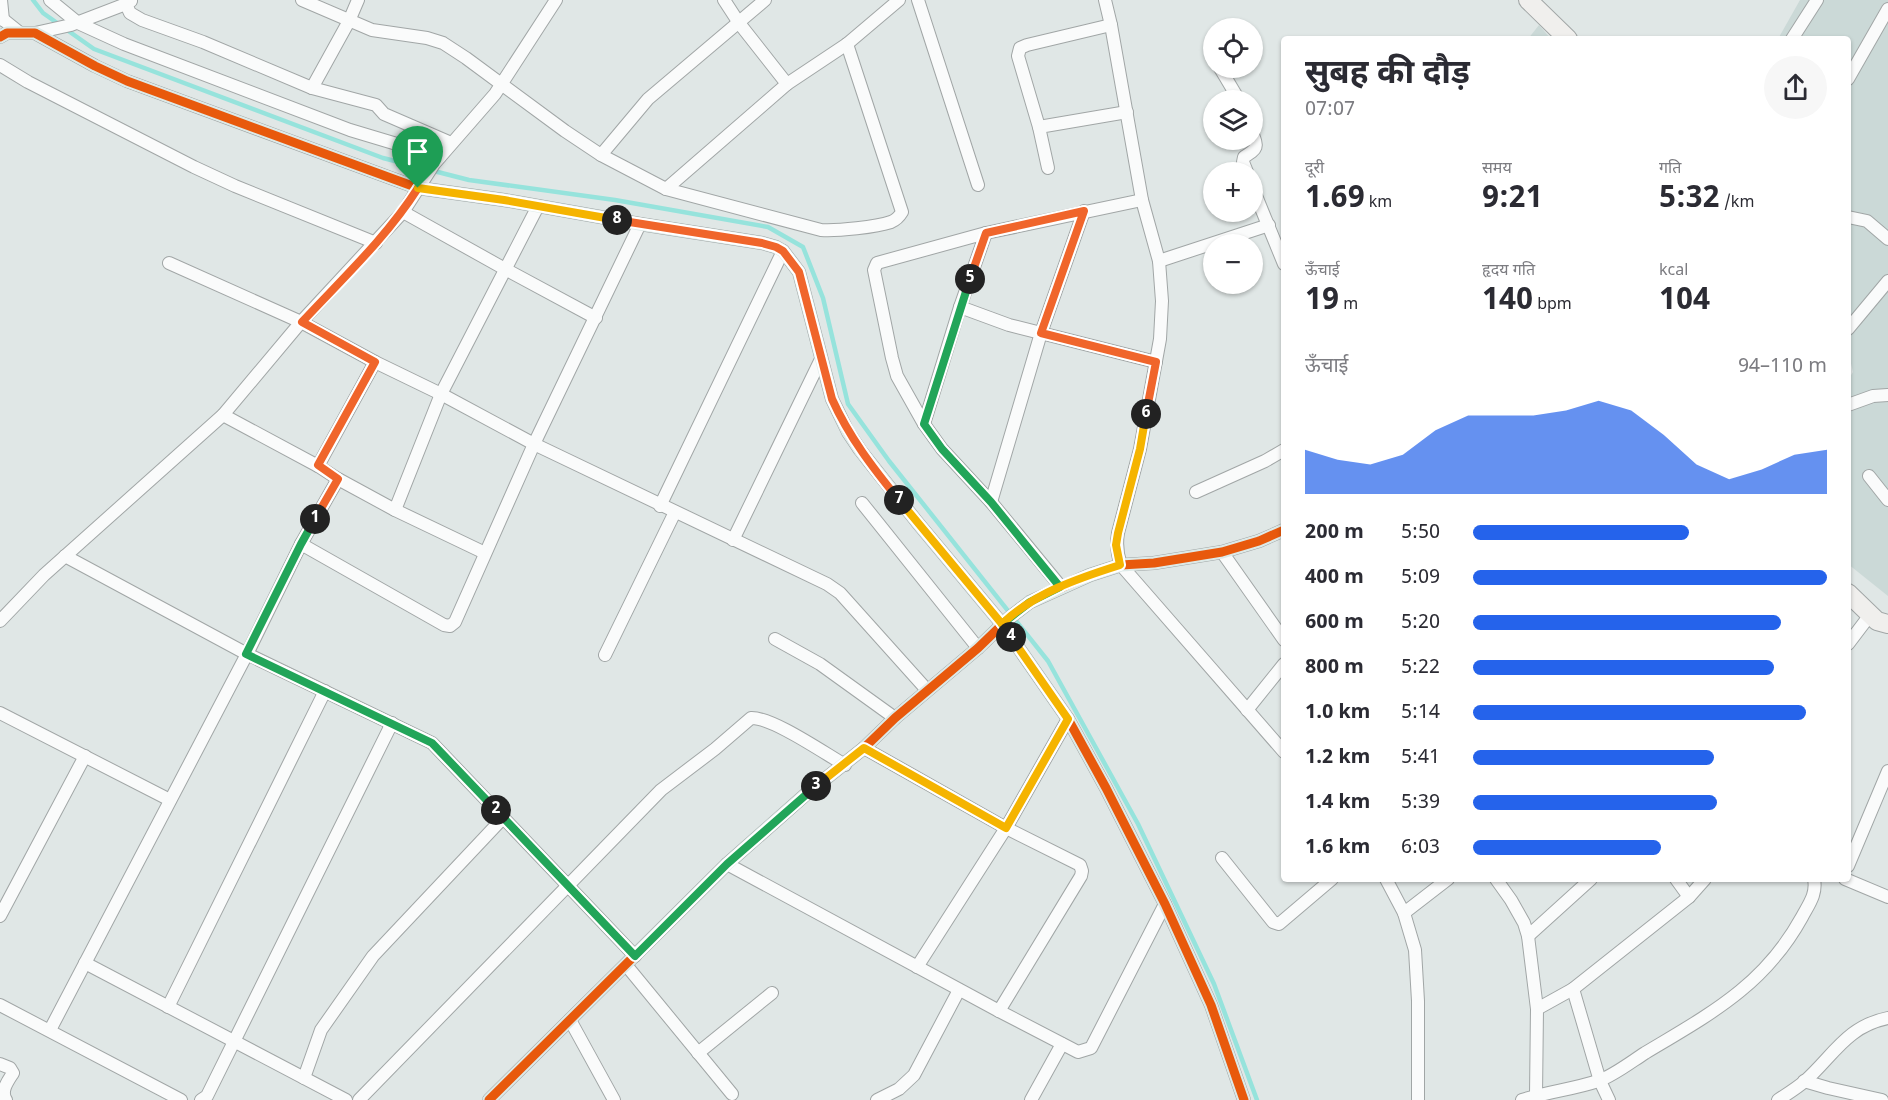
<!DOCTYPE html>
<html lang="hi">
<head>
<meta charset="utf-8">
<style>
	body { margin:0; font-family:Georgia,"Noto Sans Devanagari",serif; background:#f7f7f7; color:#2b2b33; height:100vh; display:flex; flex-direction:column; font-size:22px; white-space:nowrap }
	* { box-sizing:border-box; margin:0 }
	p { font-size:20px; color:#7c7c81 }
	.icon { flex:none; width:33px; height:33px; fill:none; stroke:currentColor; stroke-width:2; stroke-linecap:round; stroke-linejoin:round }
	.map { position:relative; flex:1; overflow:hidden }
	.sheet { position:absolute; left:1281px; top:36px; width:570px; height:846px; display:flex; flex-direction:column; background:#fff; border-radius:6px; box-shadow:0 2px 4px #0004 }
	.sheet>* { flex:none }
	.buttons { position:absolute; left:1203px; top:18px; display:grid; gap:12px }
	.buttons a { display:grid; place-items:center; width:60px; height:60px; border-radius:50%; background:#fff; box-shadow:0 2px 4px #0004; font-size:30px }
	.pin { position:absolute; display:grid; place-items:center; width:51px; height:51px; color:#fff; margin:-62px -26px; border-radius:50% 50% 50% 0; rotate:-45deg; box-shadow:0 0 6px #0007 }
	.pin .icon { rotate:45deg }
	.km { position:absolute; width:30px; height:30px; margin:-15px; border-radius:50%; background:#222; color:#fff; font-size:16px; line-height:30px; text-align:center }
	.round { display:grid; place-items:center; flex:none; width:63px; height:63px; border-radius:32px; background:#f7f7f7 }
	.summary { display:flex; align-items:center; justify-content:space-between; height:102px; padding:0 24px }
	h1 { font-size:33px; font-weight:700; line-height:45px }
	.figures { display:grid; grid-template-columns:repeat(3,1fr); gap:9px; height:102px; padding:6px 24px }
	.figures div { display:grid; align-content:center }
	.figures b { font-size:30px; font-weight:700 }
	.figures small { font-size:16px; font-weight:400 }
	.figures p { font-size:16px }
	.chart { height:168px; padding:12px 24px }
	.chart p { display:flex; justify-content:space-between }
	.chart svg { width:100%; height:108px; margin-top:6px; fill:#2563eb; opacity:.7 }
	ul { padding:0 24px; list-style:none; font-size:20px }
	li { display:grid; grid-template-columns:96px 72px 1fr; align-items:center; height:45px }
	li i { height:15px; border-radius:8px; background:#2563eb }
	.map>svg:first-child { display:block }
	.built { fill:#cbd9d7 }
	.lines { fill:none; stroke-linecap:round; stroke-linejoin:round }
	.stream { stroke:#96e3dc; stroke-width:4.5 }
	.street-casing { stroke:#a1a6a6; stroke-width:14 }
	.secondary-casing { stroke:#a1a6a6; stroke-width:20 }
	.street { stroke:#fafbfb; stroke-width:12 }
	.secondary { stroke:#f0efed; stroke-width:18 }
	.cycleway-casing { stroke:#ddeae8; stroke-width:13 }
	.cycleway { stroke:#e8590c; stroke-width:9 }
	.split-1-casing { stroke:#fff; stroke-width:12 }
	.split-2-casing { stroke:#fff; stroke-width:12 }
	.split-3-casing { stroke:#fff; stroke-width:12 }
	.split-4-casing { stroke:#fff; stroke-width:12 }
	.split-5-casing { stroke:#fff; stroke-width:12 }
	.split-6-casing { stroke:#fff; stroke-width:12 }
	.split-7-casing { stroke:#fff; stroke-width:12 }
	.split-8-casing { stroke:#fff; stroke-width:12 }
	.split-9-casing { stroke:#fff; stroke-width:12 }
	.split-1 { stroke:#f0652b; stroke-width:8 }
	.split-2 { stroke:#22a559; stroke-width:8 }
	.split-3 { stroke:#22a559; stroke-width:8 }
	.split-4 { stroke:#f5b400; stroke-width:8 }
	.split-5 { stroke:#22a559; stroke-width:8 }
	.split-6 { stroke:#f0652b; stroke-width:8 }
	.split-7 { stroke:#f5b400; stroke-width:8 }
	.split-8 { stroke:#f0652b; stroke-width:8 }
	.split-9 { stroke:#f5b400; stroke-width:8 }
</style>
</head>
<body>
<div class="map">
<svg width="1888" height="1100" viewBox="0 0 1888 1100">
	<rect width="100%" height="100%" fill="#e0e7e6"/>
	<g class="built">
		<polygon points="1800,0 1888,0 1888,596 1848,564 1848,380 1853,372 1848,351 1848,39 1778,39"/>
		<polygon points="1539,25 1551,39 1528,39"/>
	</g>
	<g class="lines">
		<polyline class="stream" points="33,0 43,13 94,49 383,158 469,180 615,200 768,227 803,247 823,298 848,404 889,461 1048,661 1138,824 1214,984 1257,1100"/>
		<g class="street-casing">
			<g id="street">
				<polyline points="1,0 3,20"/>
				<polyline points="50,0 78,23 124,44 350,130 440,157"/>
				<path d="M302,0L372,30L427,38L443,43L466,58L565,131L601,155L666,189L821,230C838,231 876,227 891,222C896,220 899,217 902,212L847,44"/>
				<polyline points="724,0 739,23 787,84"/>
				<polyline points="918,0 978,185"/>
				<path d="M1105,0L1111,25L1142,200L1159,261L1162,301L1160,339L1140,449L1118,533C1116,545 1117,554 1121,565L1284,752"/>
				<polyline points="126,4 130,13 142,20 203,42 312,88 376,105 384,114 451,143"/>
				<polyline points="0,17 20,33"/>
				<polyline points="35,33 71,25 126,4 131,1"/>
				<polyline points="0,37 7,33 35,33 95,66 127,81 418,188 504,200 640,224 762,243 776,247 783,251 799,272 832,399 848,432 860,450 917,522 1002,624 1068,719 1106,788 1165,904 1211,1005 1244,1100"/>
				<polyline points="1792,39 1817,0"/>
				<polyline points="0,65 28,82 194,167 235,186 376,243"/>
				<polyline points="1220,68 1239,100"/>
				<polyline points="1848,79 1888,9"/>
				<polyline points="312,88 349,21 358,0"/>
				<polyline points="1039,127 1018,56 1020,48 1027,45 1111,25"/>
				<polyline points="601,155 648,99 765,0"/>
				<polyline points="1048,168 1039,127 1127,112"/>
				<path d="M1247,172L1243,162L1244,157C1258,148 1258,148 1252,132"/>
				<polyline points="1252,186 1284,264"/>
				<polyline points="666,189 787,84 847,44 899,0"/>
				<polyline points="403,212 505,269 596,318"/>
				<polyline points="1848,217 1867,221 1888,239"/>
				<polyline points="1159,261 1269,225"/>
				<polyline points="169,263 301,322 375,362 441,394 534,444 827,584 840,593 927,690"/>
				<polyline points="960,307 1009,325 1156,362"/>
				<polyline points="1848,329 1888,281"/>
				<polyline points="1848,405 1873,396 1888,395"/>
				<polyline points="223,415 318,466 338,479 395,510 485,553"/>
				<polyline points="924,424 960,307 986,233"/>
				<polyline points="318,466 375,362"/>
				<polyline points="1869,476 1888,500"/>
				<polyline points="1196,492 1265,461 1284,450"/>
				<polyline points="991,502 1041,333 1084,211"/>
				<polyline points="862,503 978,648"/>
				<polyline points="660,506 783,251"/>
				<polyline points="395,510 441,394 538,206"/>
				<polyline points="733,540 821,359"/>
				<polyline points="301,544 444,625 450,626 455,622 534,444 640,224"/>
				<polyline points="1222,552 1284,640"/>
				<polyline points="65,556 247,654 432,743 635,956"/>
				<polyline points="1061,587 991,502 942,449 924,424 897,376 892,358 874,270 877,263 986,233 1142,200"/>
				<polyline points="0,621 44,575 223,415 301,322 403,212 434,164 495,94 556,0"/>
				<polyline points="775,639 820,664 895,718"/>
				<polyline points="1848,644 1870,615"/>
				<polyline points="605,655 675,512"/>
				<polyline points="1247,710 1284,664"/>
				<polyline points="0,713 170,800"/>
				<polyline points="864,748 1006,828 1080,865 1082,871 1081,876 999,1011"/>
				<polyline points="1222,858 1273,922 1279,924 1332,879"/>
				<polyline points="727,864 999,1011 1078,1052 1091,1048 1165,904"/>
				<polyline points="1848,866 1888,771"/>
				<polyline points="1386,879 1404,913 1415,950 1418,1001 1418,1100"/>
				<polyline points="1496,879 1511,900 1524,923 1528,936 1537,1009 1536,1095"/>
				<polyline points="1676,879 1689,897"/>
				<polyline points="1845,879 1888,897"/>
				<polyline points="1404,913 1448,879"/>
				<polyline points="0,916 85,756"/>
				<polyline points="1528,936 1591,879"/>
				<polyline points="85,963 346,1100"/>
				<polyline points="626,965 732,1094"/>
				<polyline points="917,967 1006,828 1068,719"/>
				<polyline points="1573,989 1600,1081 1609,1100"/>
				<polyline points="0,1005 181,1100"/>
				<polyline points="168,1007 325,691"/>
				<polyline points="1537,1009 1573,989 1689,897 1705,879"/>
				<polyline points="570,1020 614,1100"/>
				<polyline points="50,1030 247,654 301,544 338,479"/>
				<polyline points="698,1053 772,993"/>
				<path d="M0,1064L10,1068L13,1073C8,1081 0,1091 6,1100"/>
				<polyline points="304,1078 321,1030 373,956 503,818"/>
				<polyline points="1804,1081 1828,1088 1882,1100"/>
				<polyline points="201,1100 207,1096 392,723"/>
				<path d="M359,1100L661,790L715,749L751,718C772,717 824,753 845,765"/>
				<polyline points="489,1100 727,864 805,795 864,748 895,718 978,648 1009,618 1030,602 1090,575 1121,565 1154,563 1222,552 1259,541 1284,530"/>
				<polyline points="877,1100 899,1089 914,1075 959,990"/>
				<polyline points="1031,1100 1062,1044"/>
				<path d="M1522,1100C1547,1092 1574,1089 1598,1081C1613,1076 1631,1062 1645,1053C1710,1014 1764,986 1802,917C1809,904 1817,894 1814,879"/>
				<path d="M1778,1100C1787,1094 1797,1088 1805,1081C1833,1056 1847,1026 1888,1018"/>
			</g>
		</g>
		<g class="secondary-casing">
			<g id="secondary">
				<polyline points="1528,0 1568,39"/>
				<polyline points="1848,593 1877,621 1888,624"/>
			</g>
		</g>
		<use href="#street" class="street"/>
		<use href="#secondary" class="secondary"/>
		<g class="cycleway-casing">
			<g id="cycleway">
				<polyline points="0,37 7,33 35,33 95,66 127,81 418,188 504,200 640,224 762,243 776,247 783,251 799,272 832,399 848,432 860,450 917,522 1002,624 1068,719 1106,788 1165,904 1211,1005 1244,1100"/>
				<polyline points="489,1100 727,864 805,795 864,748 895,718 978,648 1009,618 1030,602 1090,575 1121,565 1154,563 1222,552 1259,541 1284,530"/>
			</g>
		</g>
		<use href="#cycleway" class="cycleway"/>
	</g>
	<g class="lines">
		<g class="split-1-casing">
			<path id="split-1" d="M315,519L338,479L318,465L375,362L302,322C342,279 386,238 418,188"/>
		</g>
		<g class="split-2-casing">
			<polyline id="split-2" points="315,519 301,544 246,654 432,743 496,810"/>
		</g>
		<g class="split-3-casing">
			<polyline id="split-3" points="496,810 635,956 727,864 816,786"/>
		</g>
		<g class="split-4-casing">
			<polyline id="split-4" points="816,786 864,748 1006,828 1068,719 1011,637"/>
		</g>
		<g class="split-5-casing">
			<polyline id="split-5" points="970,279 924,424 942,449 991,502 1060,587 1030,602 1002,624 1011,637"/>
		</g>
		<g class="split-6-casing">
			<polyline id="split-6" points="970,279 986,233 1084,211 1041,333 1156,362 1146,414"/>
		</g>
		<g class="split-7-casing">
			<path id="split-7" d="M899,500L1002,624C1034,593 1079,578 1120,565L1116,545L1118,533L1140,449L1146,414"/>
		</g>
		<g class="split-8-casing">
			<path id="split-8" d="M617,220L762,243L776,247L783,251L799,272L832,399C849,437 873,468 899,500"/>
		</g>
		<g class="split-9-casing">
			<polyline id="split-9" points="418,188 504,200 617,220"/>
		</g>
		<use href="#split-1" class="split-1"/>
		<use href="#split-2" class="split-2"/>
		<use href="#split-3" class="split-3"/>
		<use href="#split-4" class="split-4"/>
		<use href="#split-5" class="split-5"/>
		<use href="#split-6" class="split-6"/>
		<use href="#split-7" class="split-7"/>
		<use href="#split-8" class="split-8"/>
		<use href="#split-9" class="split-9"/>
	</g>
</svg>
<div class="buttons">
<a><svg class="icon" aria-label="locate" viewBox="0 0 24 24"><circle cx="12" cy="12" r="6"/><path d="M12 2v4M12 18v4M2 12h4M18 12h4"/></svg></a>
<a><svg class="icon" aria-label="layers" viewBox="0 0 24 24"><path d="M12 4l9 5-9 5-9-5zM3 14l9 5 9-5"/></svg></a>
<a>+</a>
<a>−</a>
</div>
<div class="pin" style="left:418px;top:188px;background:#1e9e55"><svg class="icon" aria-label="arrive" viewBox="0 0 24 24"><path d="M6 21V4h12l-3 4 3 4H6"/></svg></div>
<b class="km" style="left:315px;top:519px">1</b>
<b class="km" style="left:496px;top:810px">2</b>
<b class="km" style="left:816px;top:786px">3</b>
<b class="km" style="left:1011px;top:637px">4</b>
<b class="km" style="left:970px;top:279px">5</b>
<b class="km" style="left:1146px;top:414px">6</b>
<b class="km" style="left:899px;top:500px">7</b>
<b class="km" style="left:617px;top:220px">8</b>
<section class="sheet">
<div class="summary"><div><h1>सुबह की दौड़</h1><p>07:07</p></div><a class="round"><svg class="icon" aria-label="share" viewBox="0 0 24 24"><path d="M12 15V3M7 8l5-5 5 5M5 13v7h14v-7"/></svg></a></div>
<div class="figures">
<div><p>दूरी</p><b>1.69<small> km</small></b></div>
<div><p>समय</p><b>9:21</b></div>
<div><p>गति</p><b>5:32<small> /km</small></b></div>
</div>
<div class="figures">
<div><p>ऊँचाई</p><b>19<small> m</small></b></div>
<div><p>हृदय गति</p><b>140<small> bpm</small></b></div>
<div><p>kcal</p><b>104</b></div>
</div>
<div class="chart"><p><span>ऊँचाई</span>94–110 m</p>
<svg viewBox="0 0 160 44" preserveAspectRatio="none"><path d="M0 44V26L10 30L20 32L30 28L40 18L50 12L60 12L70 12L80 10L90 6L100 10L110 20L120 32L130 38L140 34L150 28L160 26V44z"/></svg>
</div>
<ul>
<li><b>200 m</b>5:50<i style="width:61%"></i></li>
<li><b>400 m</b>5:09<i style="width:100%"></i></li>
<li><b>600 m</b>5:20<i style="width:87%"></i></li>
<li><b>800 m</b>5:22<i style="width:85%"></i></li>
<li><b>1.0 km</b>5:14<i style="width:94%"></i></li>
<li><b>1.2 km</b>5:41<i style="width:68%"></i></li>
<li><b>1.4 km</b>5:39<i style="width:69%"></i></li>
<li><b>1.6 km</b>6:03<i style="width:53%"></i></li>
</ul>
</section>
</div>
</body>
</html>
